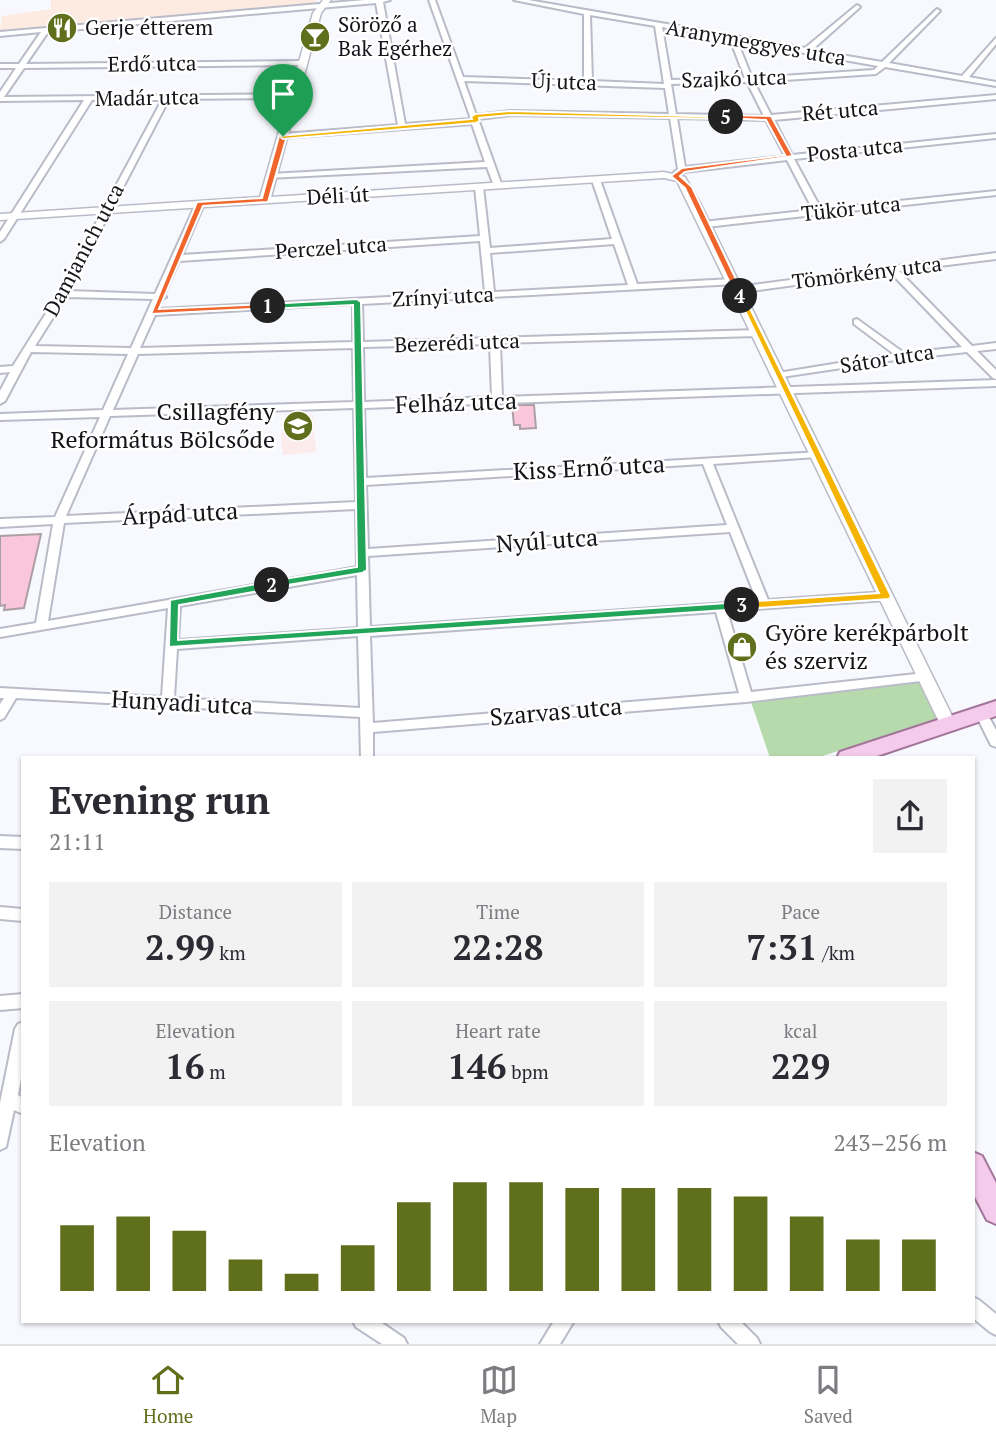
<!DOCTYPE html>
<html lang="en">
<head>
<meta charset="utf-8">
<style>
	body { margin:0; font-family:"PT Serif",serif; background:#f2f2f3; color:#2b2b33; height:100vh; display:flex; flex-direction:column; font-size:26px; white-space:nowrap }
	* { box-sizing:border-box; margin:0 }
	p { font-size:23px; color:#7c7c81 }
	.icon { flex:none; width:38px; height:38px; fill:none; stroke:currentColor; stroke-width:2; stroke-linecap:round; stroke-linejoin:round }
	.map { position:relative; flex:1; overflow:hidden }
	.panel { position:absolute; left:21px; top:756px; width:954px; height:567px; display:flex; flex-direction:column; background:#fff; border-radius:0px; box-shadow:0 2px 5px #0004 }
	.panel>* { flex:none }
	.pin { position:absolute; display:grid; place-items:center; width:60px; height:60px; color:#fff; margin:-72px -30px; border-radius:50% 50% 50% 0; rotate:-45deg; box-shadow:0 0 7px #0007 }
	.pin .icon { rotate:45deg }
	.km { position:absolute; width:35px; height:35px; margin:-18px; border-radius:50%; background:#222; color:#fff; font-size:19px; line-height:35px; text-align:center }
	.round { display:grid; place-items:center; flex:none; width:74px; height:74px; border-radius:0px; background:#f2f2f3 }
	.headline { display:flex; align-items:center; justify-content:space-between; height:119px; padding:0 28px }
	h1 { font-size:38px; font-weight:700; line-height:52px }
	.metrics { display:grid; grid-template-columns:repeat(3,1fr); gap:10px; height:119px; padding:7px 28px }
	.metrics div { display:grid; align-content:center; border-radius:0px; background:#f2f2f3; text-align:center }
	.metrics b { font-size:35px; font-weight:700 }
	.metrics small { font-size:19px; font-weight:400 }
	.metrics p { font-size:19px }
	.chart { height:196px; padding:14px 28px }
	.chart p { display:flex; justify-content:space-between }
	.chart svg { width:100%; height:126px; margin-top:7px; stroke:#5f6f1b; stroke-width:6 }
	.dock { display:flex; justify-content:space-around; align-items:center; height:98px; border-top:2px solid #e1e1e2; background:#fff; font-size:19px; color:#7c7c81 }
	.dock a { display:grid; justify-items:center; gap:4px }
	.dock .active { color:#5f6f1b }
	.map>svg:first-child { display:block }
	.industrial { fill:#fdebe1 }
	.education { fill:#fbebea }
	.green { fill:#b7daad }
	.building { fill:#f9c6da; stroke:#ac9fa4; stroke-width:2 }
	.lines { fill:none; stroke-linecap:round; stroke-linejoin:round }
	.street-casing { stroke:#b9bcc8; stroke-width:4 }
	.secondary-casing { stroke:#b9bcc8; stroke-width:3 }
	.primary-casing { stroke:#a2759a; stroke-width:4 }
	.street { fill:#fff; fill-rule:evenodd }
	.secondary { fill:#fff; fill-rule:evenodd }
	.primary { fill:#f5cbec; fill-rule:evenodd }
	.split-1 { fill:#f0652b; stroke:#fff; stroke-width:2 }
	.split-2 { fill:#22a559; stroke:#fff; stroke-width:2 }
	.split-3 { fill:#22a559; stroke:#fff; stroke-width:2 }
	.split-4 { fill:#f5b400; stroke:#fff; stroke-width:2 }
	.split-5 { fill:#f0652b; stroke:#fff; stroke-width:2 }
	.split-6 { fill:#f5b400; stroke:#fff; stroke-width:2 }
	.labels { text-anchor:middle; stroke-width:5; stroke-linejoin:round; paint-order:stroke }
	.far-poi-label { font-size:21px; fill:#141519; stroke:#fff; text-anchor:start }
	.far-street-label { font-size:21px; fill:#141519; stroke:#fff }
	.street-label { font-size:24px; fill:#141519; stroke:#fff }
	.poi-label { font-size:24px; fill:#141519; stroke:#fff; text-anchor:end }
</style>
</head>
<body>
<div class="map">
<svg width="996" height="1344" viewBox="0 0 996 1344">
	<rect width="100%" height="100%" fill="#f8f9fe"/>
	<polygon class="industrial" points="51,0 317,0 313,5 0,31 2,16 51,9"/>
	<polygon class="education" points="285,414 313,414 316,452 283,455 281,438"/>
	<polygon class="green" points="925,677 945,717 816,758 770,758 750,699"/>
	<g class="building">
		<polygon points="512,405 534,405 536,428 520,429 520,425 514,425"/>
		<polygon points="41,534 24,608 4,610 5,605 0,606 0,536"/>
	</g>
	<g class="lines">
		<g class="street-casing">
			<g id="street">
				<path d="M365,0H390L383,2L405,124L471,119L429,0H435L463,77L584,81V14L514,0H528L805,48L857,5L860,7L859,8L812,50L882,62L937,9L940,11L939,12L889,63L962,76L996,38V44L969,77L996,82V86L885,67L876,74L754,82L771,115L996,95V99L774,120L792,155L996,134V138L794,159L821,209L996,191V195L706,227L702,224L703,222L813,210L787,160L684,172L678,178H672V174L678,169L670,118L511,115L478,119L502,186L498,188L494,186L487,167L268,178V174H271L485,162L472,124L283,138L279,136L283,134L398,125L376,3L48,32L26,64L303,61L307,63L303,65L24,68L4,97L294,94L298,96L294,98L169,99L69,291L155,294L196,204L200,202L204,204L182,255L480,236L475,187L479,185L483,187L490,248L612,239L592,180L596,178L600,180L637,284L733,279L737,282L736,284L362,304L363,342L758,330L763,333L758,336L500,343L502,397L996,380V386L364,408L366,478L821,452V456L817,457L713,464L768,600L886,592L892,596L886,600L727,611L751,692L925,673L929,674L931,677L929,680L746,702L373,732V758H361L360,717L16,698L4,718L0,720V704L4,698H0V688L162,697L168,608L0,637V629L36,623L53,524L0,527V519L55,517L100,417L0,420V414L103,410L128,354L31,352L5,401L0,404V391L10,372L0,373V367L13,366L58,294L162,100H92L4,239L0,242V232L84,100L0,101V92L16,68H0V64H19L41,32L0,36V32ZM590,15L655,26L664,84L592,81ZM662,27L730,39L745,78L671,80ZM737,41L878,66L874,70L752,78ZM464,81L665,88L669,114L511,111L476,115ZM747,82L764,116L676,114L671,84ZM677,118L766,120L785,156L685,167ZM480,241L485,292L158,309L162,299L166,297L164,295L179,261ZM614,244L628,285L494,292L490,253ZM66,297L153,299L131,348L35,346ZM353,304V342L140,348L155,315ZM490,344L492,397L364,402L363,347ZM353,348L354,402L113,410L138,354ZM354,408L356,502L66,516L110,416ZM703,464L727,525L368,549L366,485ZM356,509L357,567L48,621L64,523ZM730,532L757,601L370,627L368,556ZM357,575L358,628L178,640L180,606ZM716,612L739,693L373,723L370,636ZM358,636L360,708L174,698L177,649Z"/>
				<polygon points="996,253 996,259 899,271 972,346 996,343 996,349 977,351 996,370 996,379 993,378 967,352 902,359 775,378 773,376 778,373 894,354 854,324 854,320 857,319 904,353 962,347 890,272 737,293 733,290 737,287"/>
				<polygon points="981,708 985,710 996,730 996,747 991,745 975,713 977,710"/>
				<polygon points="0,836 23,837 23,849 0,848"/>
				<polygon points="0,907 23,909 23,921 0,919"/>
				<polygon points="23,994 23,1008 0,1010 0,996"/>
				<polygon points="23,1022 23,1069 18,1095 23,1098 23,1114 14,1110 6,1147 0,1150 0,1103 15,1029 18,1024"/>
				<polygon points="973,1297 979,1300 996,1314 996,1335 990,1332 973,1318"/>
				<polygon points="353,1321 379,1321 404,1338 407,1344 382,1344 356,1327"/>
				<polygon points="554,1321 574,1321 560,1344 540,1344"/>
				<polygon points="718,1321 740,1321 757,1338 760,1344 738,1344 721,1327"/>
			</g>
		</g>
		<g class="secondary-casing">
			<polygon id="secondary" points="323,0 331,0 321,13 271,197 664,172 685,177 700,203 957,726 955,730 943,730 941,726 677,181 664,178 0,220 0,214 260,197 313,13"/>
		</g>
		<g class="primary-casing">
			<g id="primary">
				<polygon points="996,701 996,716 871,758 837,758 840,752"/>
				<polygon points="973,1152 982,1156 996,1183 996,1224 987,1220 973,1193"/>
			</g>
		</g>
		<use href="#street" class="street"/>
		<use href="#secondary" class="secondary"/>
		<use href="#primary" class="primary"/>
	</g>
	<polygon class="split-1" points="283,134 287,136 268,202 203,206 159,309 268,304 271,308 151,314 197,202 262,198 279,136"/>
	<polygon class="split-2" points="357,299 361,302 367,570 362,573 269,588 267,585 272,581 357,567 353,305 268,309 264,306 268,304"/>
	<polygon class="split-3" points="272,581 278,585 276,588 179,605 178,640 742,602 747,605 742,609 169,647 170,600"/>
	<polygon class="split-4" points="737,294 744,296 891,596 889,599 742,609 736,605 742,602 879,593"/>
	<polygon class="split-5" points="726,115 771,116 793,156 685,172 680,176 692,187 744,296 740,298 736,296 685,188 671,176 682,168 785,155 766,120 724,118"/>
	<polygon class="split-6" points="511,111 730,117 726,119 511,115 479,118 480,121 476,123 283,139 279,136 472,119 471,117 475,114"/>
	<defs>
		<g id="restaurant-disc" transform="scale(1.575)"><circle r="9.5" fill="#5f6f1b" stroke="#fff"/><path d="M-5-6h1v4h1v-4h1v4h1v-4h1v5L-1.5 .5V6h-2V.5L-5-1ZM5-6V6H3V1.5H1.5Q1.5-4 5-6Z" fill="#fff"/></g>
		<g id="bar-disc" transform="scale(1.575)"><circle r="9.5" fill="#5f6f1b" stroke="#fff"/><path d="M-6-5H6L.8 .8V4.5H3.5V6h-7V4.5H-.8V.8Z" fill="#fff"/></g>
		<g id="school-disc" transform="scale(1.575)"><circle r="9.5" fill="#5f6f1b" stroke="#fff"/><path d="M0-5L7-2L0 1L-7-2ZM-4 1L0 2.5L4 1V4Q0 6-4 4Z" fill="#fff"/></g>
		<g id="shop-disc" transform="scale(1.575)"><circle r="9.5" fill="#5f6f1b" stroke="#fff"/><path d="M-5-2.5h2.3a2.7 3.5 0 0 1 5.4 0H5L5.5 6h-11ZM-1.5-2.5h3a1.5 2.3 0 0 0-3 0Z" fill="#fff"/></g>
	</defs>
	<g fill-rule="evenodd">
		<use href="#restaurant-disc" x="62" y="28"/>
		<use href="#bar-disc" x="315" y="37"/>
		<use href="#school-disc" x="298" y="426"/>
		<use href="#shop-disc" x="742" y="647"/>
	</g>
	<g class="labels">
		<g class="far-poi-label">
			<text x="338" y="32">Söröző a<tspan x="338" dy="24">Bak Egérhez</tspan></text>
			<text x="85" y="35">Gerje étterem</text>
		</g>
		<g class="far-street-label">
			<text transform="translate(756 43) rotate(10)" y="7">Aranymeggyes utca</text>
			<text transform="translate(152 64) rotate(-1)" y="7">Erdő utca</text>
			<text transform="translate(734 79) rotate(-2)" y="7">Szajkó utca</text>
			<text transform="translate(564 82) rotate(2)" y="7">Új utca</text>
			<text transform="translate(147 98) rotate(-1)" y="7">Madár utca</text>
			<text transform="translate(840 111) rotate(-5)" y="7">Rét utca</text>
			<text transform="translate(855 150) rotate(-6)" y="7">Posta utca</text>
			<text transform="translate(338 196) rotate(-3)" y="7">Déli út</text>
			<text transform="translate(851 209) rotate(-6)" y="7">Tükör utca</text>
			<text transform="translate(331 248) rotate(-4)" y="7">Perczel utca</text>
			<text transform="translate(84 250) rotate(-62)" y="7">Damjanich utca</text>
			<text transform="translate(867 273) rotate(-7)" y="7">Tömörkény utca</text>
			<text transform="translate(443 297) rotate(-3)" y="7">Zrínyi utca</text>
			<text transform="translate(457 343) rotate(-2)" y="7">Bezerédi utca</text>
			<text transform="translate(887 359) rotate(-9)" y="7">Sátor utca</text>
		</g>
		<g class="street-label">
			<text transform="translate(456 403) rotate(-2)" y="8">Felház utca</text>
			<text transform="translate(589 468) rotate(-3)" y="8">Kiss Ernő utca</text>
			<text transform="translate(180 514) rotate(-3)" y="8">Árpád utca</text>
			<text transform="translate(547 541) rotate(-4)" y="8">Nyúl utca</text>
			<text transform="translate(182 703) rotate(3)" y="8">Hunyadi utca</text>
			<text transform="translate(556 712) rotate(-5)" y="8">Szarvas utca</text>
		</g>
		<g class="poi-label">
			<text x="275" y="420">Csillagfény<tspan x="275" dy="28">Református Bölcsőde</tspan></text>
			<text x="765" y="641" text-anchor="start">Györe kerékpárbolt<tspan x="765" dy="28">és szerviz</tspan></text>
		</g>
	</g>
</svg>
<div class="pin" style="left:283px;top:136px;background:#1e9e55"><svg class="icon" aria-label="arrive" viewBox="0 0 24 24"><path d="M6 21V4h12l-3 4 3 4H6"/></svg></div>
<b class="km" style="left:268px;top:306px">1</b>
<b class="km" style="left:272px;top:585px">2</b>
<b class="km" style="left:742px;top:605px">3</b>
<b class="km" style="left:740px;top:296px">4</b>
<b class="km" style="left:726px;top:117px">5</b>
<section class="panel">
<div class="headline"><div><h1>Evening run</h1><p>21:11</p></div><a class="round"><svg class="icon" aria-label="share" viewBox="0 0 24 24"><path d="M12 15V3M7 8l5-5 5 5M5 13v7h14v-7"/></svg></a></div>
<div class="metrics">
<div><p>Distance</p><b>2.99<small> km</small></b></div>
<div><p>Time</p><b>22:28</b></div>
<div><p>Pace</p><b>7:31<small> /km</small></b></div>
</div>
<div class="metrics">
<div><p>Elevation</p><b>16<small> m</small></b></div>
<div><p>Heart rate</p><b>146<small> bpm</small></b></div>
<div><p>kcal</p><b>229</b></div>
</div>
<div class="chart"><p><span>Elevation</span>243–256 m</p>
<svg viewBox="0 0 160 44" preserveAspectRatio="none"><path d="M5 44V21M15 44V18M25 44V23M35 44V33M45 44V38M55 44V28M65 44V13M75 44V6M85 44V6M95 44V8M105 44V8M115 44V8M125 44V11M135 44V18M145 44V26M155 44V26"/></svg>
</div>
</section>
</div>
<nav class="dock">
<a class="active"><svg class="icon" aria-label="home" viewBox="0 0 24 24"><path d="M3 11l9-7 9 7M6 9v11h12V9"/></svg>Home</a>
<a><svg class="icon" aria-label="map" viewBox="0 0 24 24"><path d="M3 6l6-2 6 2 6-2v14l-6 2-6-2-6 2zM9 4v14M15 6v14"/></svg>Map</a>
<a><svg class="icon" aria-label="saved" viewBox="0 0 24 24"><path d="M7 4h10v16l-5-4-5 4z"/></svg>Saved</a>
</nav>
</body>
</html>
